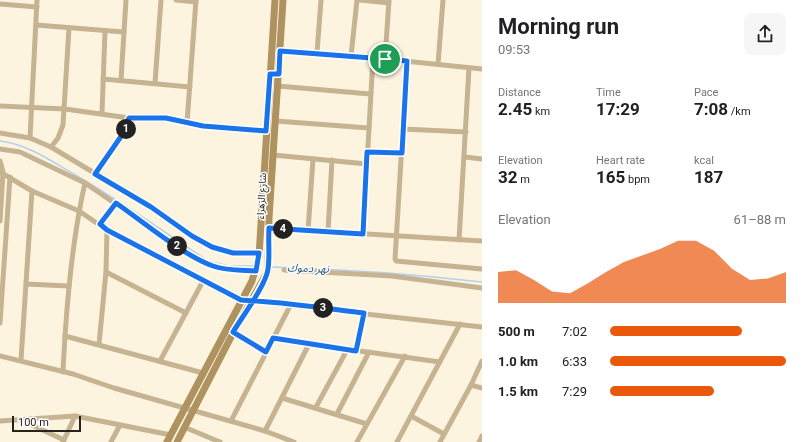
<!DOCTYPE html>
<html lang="en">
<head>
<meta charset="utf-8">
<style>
	body { margin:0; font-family:Roboto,"Noto Sans Arabic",sans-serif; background:#f6f6f6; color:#202124; height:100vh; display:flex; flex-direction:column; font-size:15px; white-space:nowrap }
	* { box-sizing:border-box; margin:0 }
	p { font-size:13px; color:#757577 }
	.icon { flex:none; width:22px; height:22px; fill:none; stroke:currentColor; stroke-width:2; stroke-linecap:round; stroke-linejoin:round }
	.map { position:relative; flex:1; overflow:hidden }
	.sheet { display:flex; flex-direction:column; background:#fff; width:320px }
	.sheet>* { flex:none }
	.scale { position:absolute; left:12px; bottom:10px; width:69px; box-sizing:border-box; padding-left:4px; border:2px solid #27231c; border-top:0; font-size:11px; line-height:14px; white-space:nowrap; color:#27231c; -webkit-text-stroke:3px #fff; paint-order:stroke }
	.pin { position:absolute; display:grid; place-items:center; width:34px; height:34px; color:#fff; margin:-17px; border:2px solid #fff; border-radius:50%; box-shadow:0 1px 4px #0007 }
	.km { position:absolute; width:20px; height:20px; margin:-10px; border-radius:50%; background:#222; color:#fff; font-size:11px; line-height:20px; text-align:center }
	.round { display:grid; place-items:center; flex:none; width:42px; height:42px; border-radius:8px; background:#f6f6f6 }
	.headline { display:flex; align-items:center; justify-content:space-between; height:68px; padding:0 16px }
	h1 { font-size:22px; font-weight:700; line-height:30px }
	.stats { display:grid; grid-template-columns:repeat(3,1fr); gap:6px; height:68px; padding:4px 16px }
	.stats div { display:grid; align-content:center }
	.stats b { font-size:17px; font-weight:700 }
	.stats small { font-size:11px; font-weight:400 }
	.stats p { font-size:11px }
	.chart { height:112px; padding:8px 16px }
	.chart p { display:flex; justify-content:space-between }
	.chart svg { width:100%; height:72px; margin-top:4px; fill:#ea580c; opacity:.7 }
	ul { padding:0 16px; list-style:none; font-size:13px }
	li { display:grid; grid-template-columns:64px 48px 1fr; align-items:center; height:30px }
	li i { height:10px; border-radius:5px; background:#ea580c }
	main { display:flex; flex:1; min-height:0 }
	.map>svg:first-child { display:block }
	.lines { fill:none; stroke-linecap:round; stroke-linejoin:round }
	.stream { stroke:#b4d0ed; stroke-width:1.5 }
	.minor { stroke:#c6b392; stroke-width:5 }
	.secondary { stroke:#ae9260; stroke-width:7 }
	.route-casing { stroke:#fff; stroke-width:8 }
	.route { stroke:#1a73e8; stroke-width:5 }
	.labels { text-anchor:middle; stroke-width:3; stroke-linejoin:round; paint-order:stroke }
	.street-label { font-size:10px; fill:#27231c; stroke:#fff }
	.water-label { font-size:11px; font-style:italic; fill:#2a537b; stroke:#fff }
</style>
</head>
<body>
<main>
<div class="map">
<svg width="482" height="442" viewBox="0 0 482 442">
	<rect width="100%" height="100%" fill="#fdf4e0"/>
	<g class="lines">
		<g class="stream">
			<path d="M0,141C26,144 50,160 72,173C119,200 163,231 208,261L229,266H253"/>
			<path d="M271,267C341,269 412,274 482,282"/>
		</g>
		<g class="minor">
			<polyline points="176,0 196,2"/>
			<polyline points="360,0 389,3"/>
			<polyline points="0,4 37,7"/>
			<polyline points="36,25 124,32"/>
			<polyline points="280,51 385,59 482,69"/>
			<polyline points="317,53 321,0"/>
			<polyline points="351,56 357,0"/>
			<polyline points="385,59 389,0"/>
			<polyline points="407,61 395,259 396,261 482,269"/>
			<polyline points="438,64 443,0"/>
			<polyline points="103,79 190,87"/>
			<polyline points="121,80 126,0"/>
			<polyline points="155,83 161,0"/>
			<polyline points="278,86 370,94"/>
			<polyline points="0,106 65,109 129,118 166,118 203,125 266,131"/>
			<polyline points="102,113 105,31"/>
			<polyline points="276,121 369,128"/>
			<polyline points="187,123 196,0"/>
			<polyline points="403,129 466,132"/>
			<polyline points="0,133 30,138 51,147 151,207 192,236 212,247 233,253 259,253"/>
			<polyline points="30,138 37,0"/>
			<polyline points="51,147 58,138 63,125 69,28"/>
			<polyline points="0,149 20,152 85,183 183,250 212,266 228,270 256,271"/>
			<polyline points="367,152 402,153"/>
			<polyline points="273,155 367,164"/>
			<polyline points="465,157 482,159"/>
			<polyline points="0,161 3,172 0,221"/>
			<polyline points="0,172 32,191 79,211 107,230 241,300 482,327"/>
			<polyline points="95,174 122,135 129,118"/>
			<polyline points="100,224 116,203"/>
			<polyline points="269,228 482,241"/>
			<polyline points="308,231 313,159"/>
			<polyline points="328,232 332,160"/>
			<polyline points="363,234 373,58"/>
			<polyline points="459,240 469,68"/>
			<polyline points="284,270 392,276 482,288"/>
			<polyline points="106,272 186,313"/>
			<polyline points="26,284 69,286"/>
			<polyline points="0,323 10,177"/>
			<polyline points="233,332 266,351"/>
			<polyline points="65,336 203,373"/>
			<polyline points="273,338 309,344 440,362"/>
			<polyline points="99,344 106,272 107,230"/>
			<polyline points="356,351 364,313"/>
			<polyline points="0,356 73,374 114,388 265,431 294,442"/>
			<polyline points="21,360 32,191"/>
			<polyline points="160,361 203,281"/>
			<path d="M63,372C66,309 71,244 85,183"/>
			<polyline points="471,385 482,388"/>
			<polyline points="282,398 367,424"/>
			<polyline points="316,407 347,350"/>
			<polyline points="337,414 369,352"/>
			<polyline points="411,416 444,434"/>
			<polyline points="25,420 32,425 64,440"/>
			<polyline points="0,421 75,416 171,435"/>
			<polyline points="231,421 291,304"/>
			<polyline points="184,427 220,442"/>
			<polyline points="265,431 309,344"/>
			<polyline points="63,442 75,416"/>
			<polyline points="111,442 120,425"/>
			<polyline points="357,442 405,356"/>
			<polyline points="397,442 460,324"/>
			<polyline points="440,442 471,385 482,361"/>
			<polyline points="479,442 482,436"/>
		</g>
		<g class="secondary">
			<polyline points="167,442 252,281 259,256 275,0"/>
			<polyline points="177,442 231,337 268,271 269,218 283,0"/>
		</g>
	</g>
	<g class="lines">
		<g class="route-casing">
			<path id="route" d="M385,59L280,51L279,74H270L266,131L203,126L166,118H129L122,135L95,174L151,207L192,236L212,247L233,253H259L256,271C241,270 227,271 213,266C184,256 142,221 116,203L100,224L107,230L241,300C282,302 323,308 364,313L356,351L273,338L266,352L233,332C242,317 266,285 268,269C270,256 268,242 269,228L363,234L367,152L402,153L407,61L385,59"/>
		</g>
		<use href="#route" class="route"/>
	</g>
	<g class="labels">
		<g class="street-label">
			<text transform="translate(261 196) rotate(-87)" y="4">شارع الزهراء</text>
		</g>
		<g class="water-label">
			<text transform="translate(308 268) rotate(2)" y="4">نهر دموك</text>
		</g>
	</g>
</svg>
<div class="scale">100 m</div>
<div class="pin" style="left:385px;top:59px;background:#1e9e55"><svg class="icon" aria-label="arrive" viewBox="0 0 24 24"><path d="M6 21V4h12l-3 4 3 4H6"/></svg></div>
<b class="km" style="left:126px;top:129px">1</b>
<b class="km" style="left:177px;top:246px">2</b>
<b class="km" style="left:323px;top:308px">3</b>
<b class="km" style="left:283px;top:229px">4</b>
</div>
<section class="sheet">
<div class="headline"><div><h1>Morning run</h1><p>09:53</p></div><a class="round"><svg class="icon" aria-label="share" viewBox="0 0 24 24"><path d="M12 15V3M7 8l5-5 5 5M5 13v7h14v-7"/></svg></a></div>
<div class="stats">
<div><p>Distance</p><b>2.45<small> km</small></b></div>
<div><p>Time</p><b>17:29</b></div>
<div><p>Pace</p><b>7:08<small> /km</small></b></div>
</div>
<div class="stats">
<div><p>Elevation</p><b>32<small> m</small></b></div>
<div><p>Heart rate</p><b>165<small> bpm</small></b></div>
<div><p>kcal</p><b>187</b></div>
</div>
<div class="chart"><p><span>Elevation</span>61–88 m</p>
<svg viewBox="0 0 160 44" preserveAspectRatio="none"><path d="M0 44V25L10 24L20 30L30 37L40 38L50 32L60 25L70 19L80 15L90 11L100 6L110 6L120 12L130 23L140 30L150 29L160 25V44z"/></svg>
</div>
<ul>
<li><b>500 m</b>7:02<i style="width:75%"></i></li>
<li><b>1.0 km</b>6:33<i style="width:100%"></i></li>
<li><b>1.5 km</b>7:29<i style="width:59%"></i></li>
</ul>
</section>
</main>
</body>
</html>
